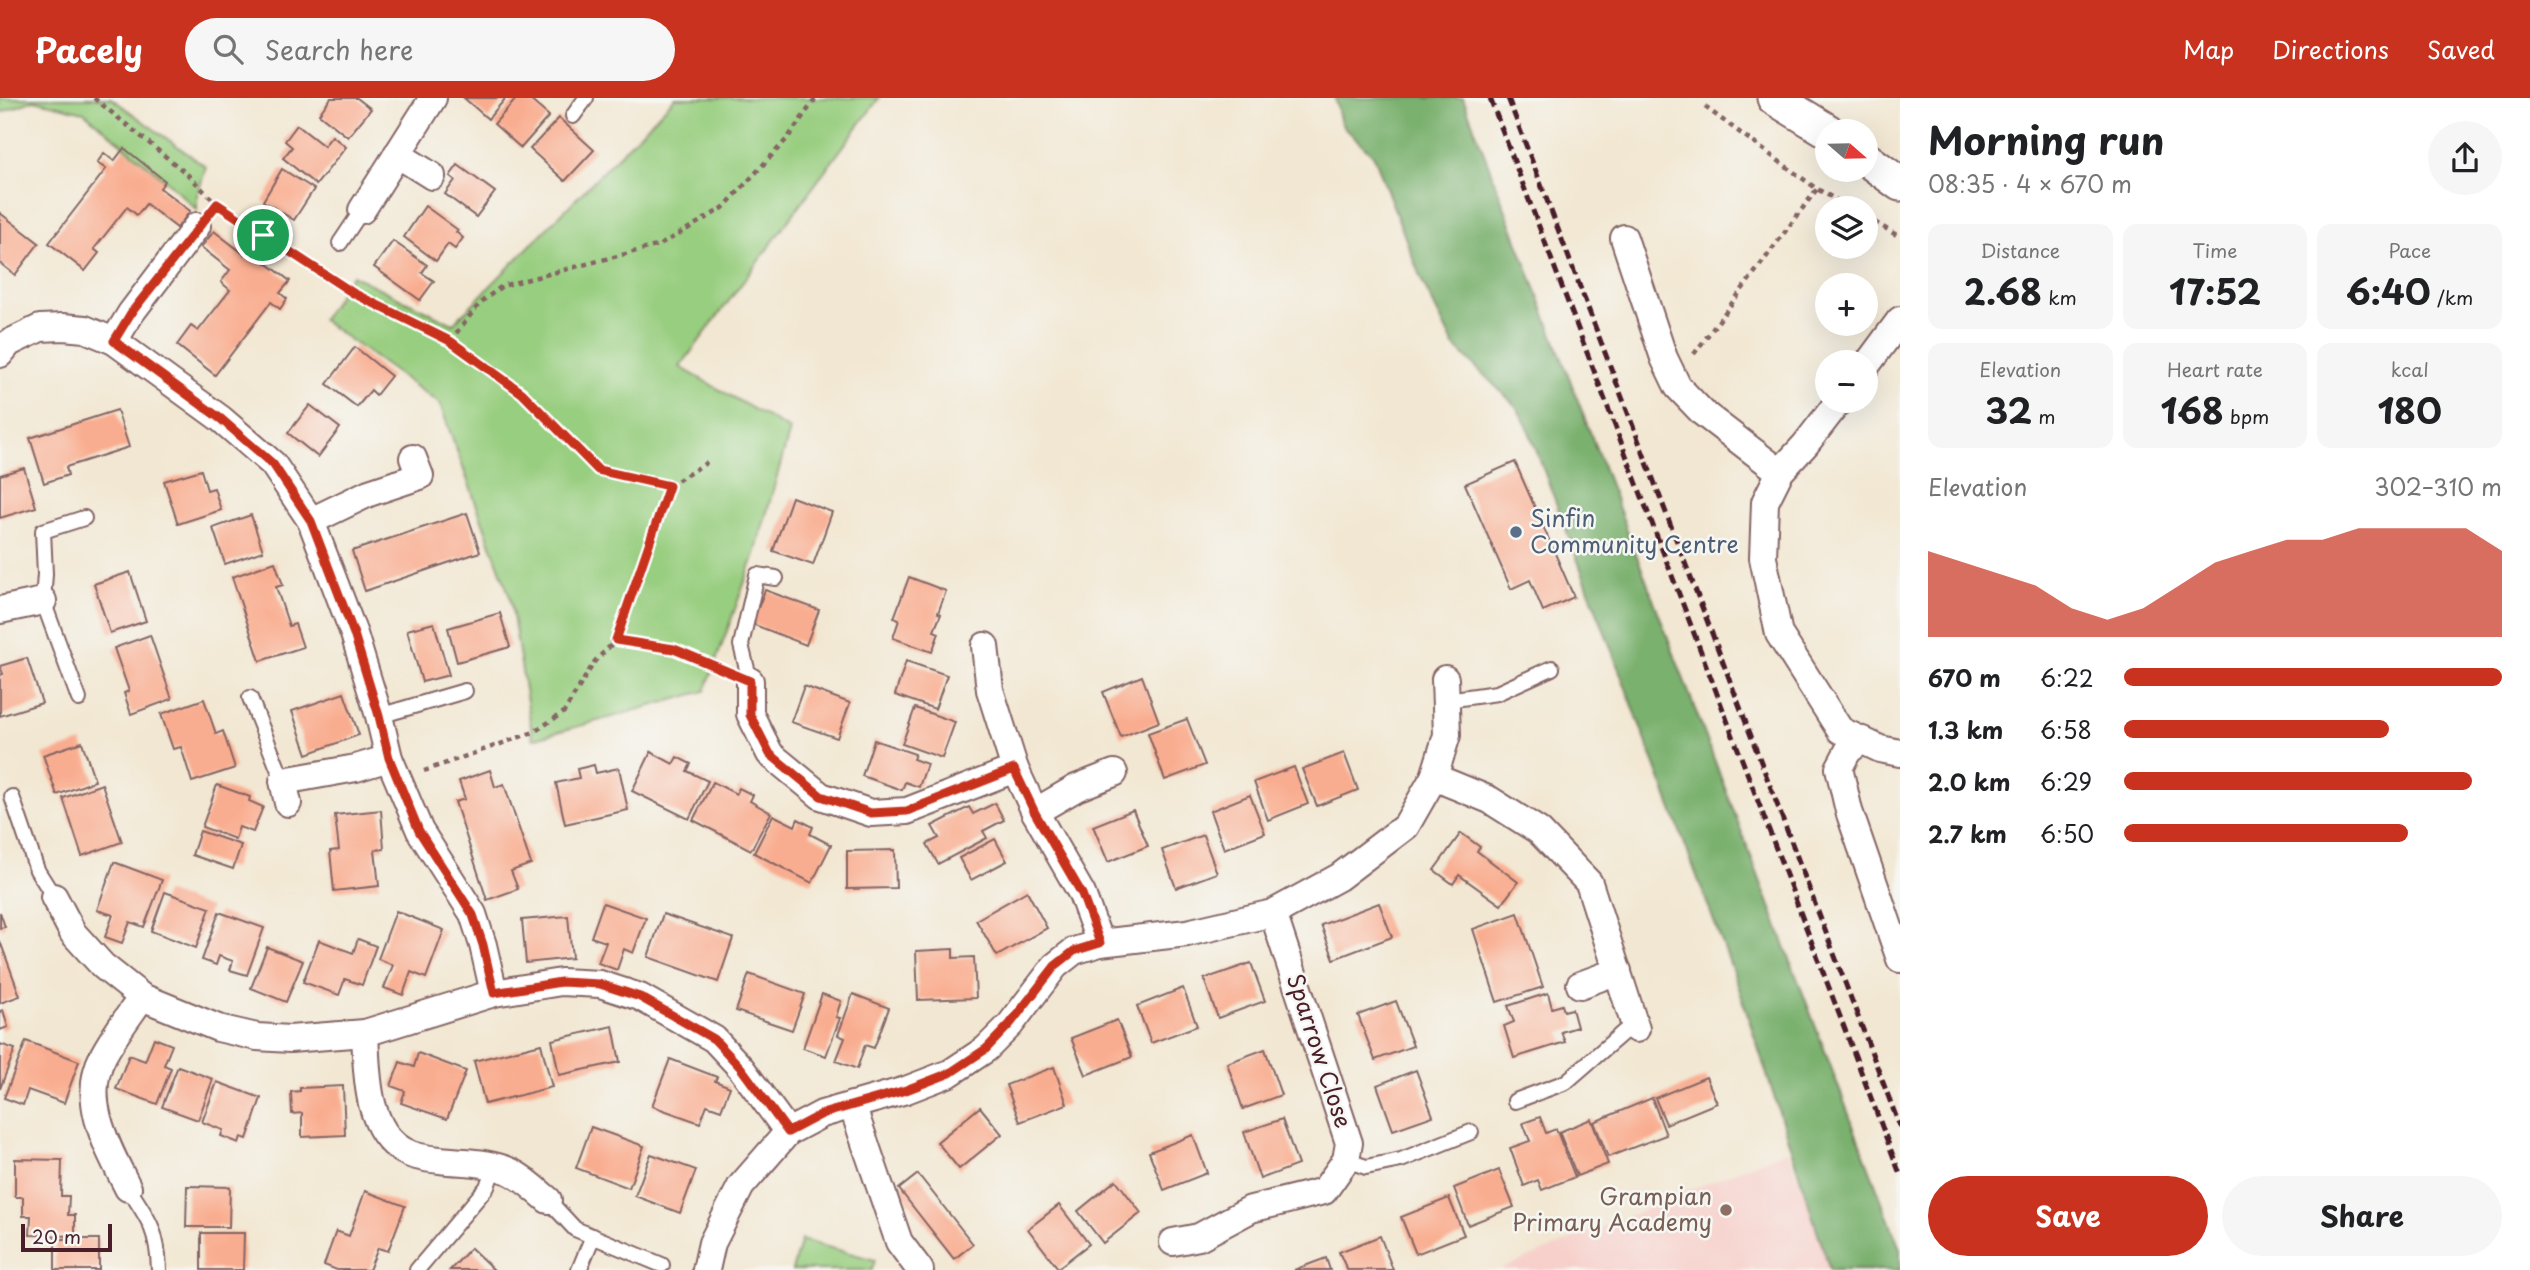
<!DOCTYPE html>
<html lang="en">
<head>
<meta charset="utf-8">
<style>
	body { margin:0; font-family:"Playpen Sans",sans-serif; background:#f6f6f6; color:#202124; height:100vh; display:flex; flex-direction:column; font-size:26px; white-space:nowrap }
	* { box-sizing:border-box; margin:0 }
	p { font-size:23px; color:#757577 }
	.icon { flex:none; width:38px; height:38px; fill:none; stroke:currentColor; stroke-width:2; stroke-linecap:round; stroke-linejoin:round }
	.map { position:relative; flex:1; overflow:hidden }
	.panel { display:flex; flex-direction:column; background:#fff; width:630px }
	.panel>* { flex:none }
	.needle { width:46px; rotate:110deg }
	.fabs { position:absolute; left:1815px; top:21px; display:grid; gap:14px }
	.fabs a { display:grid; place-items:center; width:63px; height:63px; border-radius:50%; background:#fff; box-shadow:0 7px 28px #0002; font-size:35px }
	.scale { position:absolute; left:21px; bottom:18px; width:91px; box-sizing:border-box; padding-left:7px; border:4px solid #4a1f2b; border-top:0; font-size:19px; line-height:24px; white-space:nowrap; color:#4a1f2b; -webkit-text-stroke:5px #f6f6f2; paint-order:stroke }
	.pin { position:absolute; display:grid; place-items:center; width:60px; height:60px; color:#fff; margin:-30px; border:4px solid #fff; border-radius:50%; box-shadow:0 2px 7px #0007 }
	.round { display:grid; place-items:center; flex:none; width:74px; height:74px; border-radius:37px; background:#f6f6f6 }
	.overview { display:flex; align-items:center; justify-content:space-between; height:119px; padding:0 28px }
	h1 { font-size:38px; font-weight:700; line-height:52px }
	.stats { display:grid; grid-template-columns:repeat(3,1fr); gap:10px; height:119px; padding:7px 28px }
	.stats div { display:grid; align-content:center; border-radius:14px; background:#f6f6f6; text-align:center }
	.stats b { font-size:35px; font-weight:700 }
	.stats small { font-size:19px; font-weight:400 }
	.stats p { font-size:19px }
	.chart { height:196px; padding:14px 28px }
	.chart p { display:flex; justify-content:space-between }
	.chart svg { width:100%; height:126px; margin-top:7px; fill:#c8321e; opacity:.7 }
	.action { display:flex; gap:14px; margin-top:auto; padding:14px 28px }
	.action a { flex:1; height:80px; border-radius:42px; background:#c8321e; color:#fff; font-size:28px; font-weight:700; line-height:80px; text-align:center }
	.action a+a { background:#f6f6f6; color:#202124 }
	ul { padding:0 28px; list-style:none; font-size:23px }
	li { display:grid; grid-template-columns:112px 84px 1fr; align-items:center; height:52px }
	li i { height:18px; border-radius:9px; background:#c8321e }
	header { display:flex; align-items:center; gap:42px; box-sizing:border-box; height:98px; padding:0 35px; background:#c8321e; color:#fff }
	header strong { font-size:33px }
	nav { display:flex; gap:38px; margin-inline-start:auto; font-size:24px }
	.search { width:490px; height:63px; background:#f6f6f6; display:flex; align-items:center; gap:18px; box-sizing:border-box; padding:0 24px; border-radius:38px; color:#757577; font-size:26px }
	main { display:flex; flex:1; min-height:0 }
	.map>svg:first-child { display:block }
	.built { fill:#f7d0cb }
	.green { fill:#98ce7f; stroke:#717655; stroke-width:2 }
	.forest { fill:#7ab16e; stroke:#62684c; stroke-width:2 }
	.building { fill:#f9ad90 }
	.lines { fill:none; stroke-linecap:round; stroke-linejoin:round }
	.service-casing { stroke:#856565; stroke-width:18 }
	.minor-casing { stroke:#856565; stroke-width:30 }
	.tertiary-casing { stroke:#856565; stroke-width:37 }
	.path { stroke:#856565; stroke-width:4.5; stroke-dasharray:5 5; stroke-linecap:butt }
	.service { stroke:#fff; stroke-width:14 }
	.minor { stroke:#fff; stroke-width:26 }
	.tertiary { stroke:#fff; stroke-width:33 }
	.rail { stroke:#4a1f2b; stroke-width:5; stroke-dasharray:10 5; stroke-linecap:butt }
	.route-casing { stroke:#fff; stroke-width:14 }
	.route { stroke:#c8321e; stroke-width:9 }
	.service-dot { fill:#5c6f8a; stroke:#f6f6f2; stroke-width:2.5 }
	.education-dot { fill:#8d6e63; stroke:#f6f6f2; stroke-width:2.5 }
	.labels { text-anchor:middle; stroke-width:5; stroke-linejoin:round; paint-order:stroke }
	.service-label { font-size:23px; fill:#4e5e75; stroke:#f6f6f2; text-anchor:start }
	.street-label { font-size:23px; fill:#4a1f2b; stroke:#f6f6f2 }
	.education-label { font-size:23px; fill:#785e54; stroke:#f6f6f2; text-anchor:end }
</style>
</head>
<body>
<header>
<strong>Pacely</strong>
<div class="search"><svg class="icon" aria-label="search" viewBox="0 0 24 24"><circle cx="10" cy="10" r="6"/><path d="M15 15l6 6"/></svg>Search here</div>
<nav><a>Map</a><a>Directions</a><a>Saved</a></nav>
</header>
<main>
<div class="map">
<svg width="1900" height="1172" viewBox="0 0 1900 1172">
	<rect width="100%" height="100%" fill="#f6f6f2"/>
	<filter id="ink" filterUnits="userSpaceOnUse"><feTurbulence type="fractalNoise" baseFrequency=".0143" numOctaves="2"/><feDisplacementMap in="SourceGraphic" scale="14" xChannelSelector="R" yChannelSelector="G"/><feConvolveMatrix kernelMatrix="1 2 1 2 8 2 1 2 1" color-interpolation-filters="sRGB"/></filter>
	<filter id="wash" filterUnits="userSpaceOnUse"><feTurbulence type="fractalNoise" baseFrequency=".00686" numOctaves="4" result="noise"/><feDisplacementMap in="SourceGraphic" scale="28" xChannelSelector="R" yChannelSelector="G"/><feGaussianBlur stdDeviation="1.57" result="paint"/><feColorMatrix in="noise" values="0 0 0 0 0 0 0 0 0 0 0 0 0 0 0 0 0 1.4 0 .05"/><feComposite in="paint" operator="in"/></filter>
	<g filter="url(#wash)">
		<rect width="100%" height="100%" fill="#f2e7d2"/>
		<polygon class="built" points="1787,1052 1833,1172 1499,1172"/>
		<g class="green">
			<polygon points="0,0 111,0 206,69 197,98 197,112 171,87 84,14 34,2 0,15"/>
			<polygon points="675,0 879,0 680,269 790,332 755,456 705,593 533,641 510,499 440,306 322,222 352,177 453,226"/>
			<polygon points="801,1142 875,1162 872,1172 792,1172"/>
		</g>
		<polygon class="forest" points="1335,0 1463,0 1900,1151 1900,1172 1830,1172 1738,887 1527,328 1516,308 1454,248 1421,181 1374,58 1341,26"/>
		<g id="blocks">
			<g class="building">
				<polygon points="331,0 357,0 371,11 348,39 319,16"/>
				<polygon points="464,0 506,0 488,21"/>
				<polygon points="517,0 528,0 549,18 521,50 494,26"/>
				<polygon points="559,20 594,52 565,83 530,51"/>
				<polygon points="297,27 324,48 332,38 346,49 316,87 283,60 292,49 285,43"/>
				<polygon points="124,50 165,83 160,90 190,113 177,130 146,106 137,117 127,109 94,151 99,155 85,173 49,145 106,71 97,65 104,55 114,63"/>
				<polygon points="458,67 495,94 476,119 445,96 455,82 450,78"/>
				<polygon points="282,71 314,91 294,122 263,103"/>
				<polygon points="425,108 458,132 456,134 463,140 455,151 448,146 436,163 404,139"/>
				<polygon points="0,115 39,145 15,177 0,165"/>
				<polygon points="214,133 244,156 248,151 290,183 280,195 287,201 280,211 271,204 215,277 177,247 191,228 198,233 230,192 221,184 230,172 201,149"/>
				<polygon points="393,143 427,167 422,175 434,183 420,202 374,169"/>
				<polygon points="355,249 391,278 376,297 371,292 357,309 327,286"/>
				<polygon points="310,307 340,330 318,359 288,335"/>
				<polygon points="117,312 129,349 66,369 68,377 44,385 30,340"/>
				<polygon points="1515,364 1574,499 1543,513 1530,482 1511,491 1465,386"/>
				<polygon points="24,370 36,409 0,420 0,377"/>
				<polygon points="201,372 207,392 214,390 221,412 178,426 164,383"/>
				<polygon points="792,399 832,414 813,467 773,453"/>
				<polygon points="467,415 480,454 365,493 352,453"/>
				<polygon points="251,417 263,453 225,466 213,430"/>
				<polygon points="275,464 283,487 276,489 289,528 295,526 303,549 260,563 232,479"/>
				<polygon points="130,474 146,523 110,535 94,486"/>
				<polygon points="909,479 946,493 938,515 941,516 934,533 939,535 932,554 893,540 899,522 894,520"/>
				<polygon points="765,492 819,512 806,547 752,526"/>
				<polygon points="500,515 510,549 457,564 448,530"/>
				<polygon points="434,525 449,577 422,584 407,532"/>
				<polygon points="150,537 172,601 131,616 124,595 129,593 114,550"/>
				<polygon points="27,560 42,605 0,618 0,577 3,576 0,568"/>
				<polygon points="906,563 947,577 935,611 895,597"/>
				<polygon points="1142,578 1159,624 1121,639 1103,594"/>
				<polygon points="804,588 850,605 837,640 791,624"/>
				<polygon points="344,595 359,637 307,656 292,613"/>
				<polygon points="204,601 216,636 223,633 235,670 192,684 181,649 173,651 161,616"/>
				<polygon points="915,610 955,624 942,660 902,646"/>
				<polygon points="1187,621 1205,667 1165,682 1148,635"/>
				<polygon points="874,642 915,656 913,661 927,666 919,689 905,684 902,692 862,678"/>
				<polygon points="82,644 95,683 57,697 43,657"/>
				<polygon points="651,654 673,666 677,659 691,666 687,673 708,683 689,721 632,693"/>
				<polygon points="1344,655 1358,692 1317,708 1302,671"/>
				<polygon points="594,667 596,675 619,670 628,712 565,726 556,685 579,680 577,671"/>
				<polygon points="1294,669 1308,706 1268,722 1254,684"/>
				<polygon points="490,672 495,689 504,686 531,766 511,773 518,791 487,802 455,704 465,701 459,683"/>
				<polygon points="713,684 736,696 739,690 753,697 750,703 771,715 751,752 693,722"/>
				<polygon points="102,686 122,744 82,758 63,700"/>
				<polygon points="217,687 250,699 249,703 263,709 253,734 239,729 235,741 202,729"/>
				<polygon points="1250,697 1265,735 1224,751 1210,713"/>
				<polygon points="995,705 1004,722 983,733 987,740 938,766 927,746 939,740 932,728 969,709 973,716"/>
				<polygon points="381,712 384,751 375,752 379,788 334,793 330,753 339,752 335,717"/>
				<polygon points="1133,712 1148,748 1108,764 1093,728"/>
				<polygon points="773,717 795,728 798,721 813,729 810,736 831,747 812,785 754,755"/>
				<polygon points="200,733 241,747 233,771 192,757"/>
				<polygon points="1461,735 1480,749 1477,753 1518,784 1501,807 1459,777 1453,786 1434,772"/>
				<polygon points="1203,737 1217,775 1176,790 1162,752"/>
				<polygon points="995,741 1007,763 971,782 959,760"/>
				<polygon points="895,752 896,790 847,791 847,753"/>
				<polygon points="114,764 162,782 144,829 130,824 122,845 105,839 113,817 97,812"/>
				<polygon points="1027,793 1047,830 997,858 976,822"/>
				<polygon points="165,794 210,810 196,850 151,833"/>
				<polygon points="603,805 646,820 633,855 624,851 617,872 598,865 606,844 591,839"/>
				<polygon points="1379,805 1392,839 1334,861 1321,827"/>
				<polygon points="396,813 444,832 426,880 411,874 403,897 384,890 393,867 378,861"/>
				<polygon points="0,814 5,829 0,830"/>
				<polygon points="219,814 264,830 247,877 230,872 233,863 219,858 216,867 202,862"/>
				<polygon points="1518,815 1543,889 1497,904 1473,831"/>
				<polygon points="663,816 733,840 718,884 648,859"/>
				<polygon points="568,818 572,860 526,865 522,822"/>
				<polygon points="358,841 376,848 362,887 345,881 339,897 303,884 319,842 353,855"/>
				<polygon points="0,843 20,898 0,905"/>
				<polygon points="267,849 303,863 286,904 251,890"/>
				<polygon points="953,851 953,860 974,859 976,900 918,902 916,853"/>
				<polygon points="1251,865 1265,903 1218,920 1204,881"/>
				<polygon points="749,876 805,896 792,932 736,913"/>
				<polygon points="1183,890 1197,928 1151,945 1137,908"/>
				<polygon points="1548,895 1552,910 1562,907 1564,913 1572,911 1577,929 1561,934 1565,944 1514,960 1504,928 1514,924 1508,908"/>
				<polygon points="822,896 841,903 836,919 840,920 826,958 803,950"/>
				<polygon points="853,896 889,910 874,950 865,947 857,971 836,963 845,940 838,937"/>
				<polygon points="1396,903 1413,948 1375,962 1358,917"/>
				<polygon points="3,912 8,929 0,932 0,913"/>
				<polygon points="1117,922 1132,959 1086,977 1071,940"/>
				<polygon points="613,928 620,964 559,977 552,942"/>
				<polygon points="154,940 172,947 164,967 171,970 157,1006 116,991 129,957 145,963"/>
				<polygon points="26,943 79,963 64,1005 28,992 23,1007 4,1000"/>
				<polygon points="0,946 15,951 0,991"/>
				<polygon points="541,946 552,989 485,1006 474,963"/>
				<polygon points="1265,951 1281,997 1243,1011 1227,965"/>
				<polygon points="418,955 466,973 447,1021 401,1005 405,993 391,988 400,964 414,969"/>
				<polygon points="670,961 717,979 715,983 730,989 721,1012 707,1007 700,1025 652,1008"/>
				<polygon points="178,968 213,981 198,1022 162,1009"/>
				<polygon points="1054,969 1067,1006 1020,1024 1006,987"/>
				<polygon points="1416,972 1433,1018 1393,1032 1377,987"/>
				<polygon points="1706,979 1717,1005 1666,1026 1655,1000"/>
				<polygon points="217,984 261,1000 247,1041 241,1039 239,1045 221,1038 223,1032 202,1024"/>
				<polygon points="343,988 345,1037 302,1039 302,1015 292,1016 291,994 300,993 300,990"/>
				<polygon points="1652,1000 1666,1037 1608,1059 1594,1024"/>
				<polygon points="980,1009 1002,1036 959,1071 937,1044"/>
				<polygon points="1540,1019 1546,1035 1556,1031 1575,1079 1542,1092 1538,1082 1524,1088 1510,1050 1530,1043 1523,1025"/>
				<polygon points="1282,1021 1298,1067 1260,1081 1244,1034"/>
				<polygon points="1591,1021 1608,1066 1577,1078 1559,1034"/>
				<polygon points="591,1029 644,1048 629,1090 576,1070"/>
				<polygon points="1193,1037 1207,1075 1164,1092 1149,1054"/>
				<polygon points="651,1056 696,1072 680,1115 635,1098"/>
				<polygon points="15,1061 62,1062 61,1098 69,1098 68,1117 75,1117 75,1138 30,1137 31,1118 23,1118 23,1099 15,1099"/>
				<polygon points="1499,1072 1514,1109 1468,1127 1454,1090"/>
				<polygon points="918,1076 973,1146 954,1161 899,1091"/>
				<polygon points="1116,1082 1141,1115 1103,1145 1078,1113"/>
				<polygon points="187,1088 230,1089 229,1129 186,1129"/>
				<polygon points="365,1093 405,1108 388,1153 378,1150 369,1172 337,1172 324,1167 336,1133 349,1138"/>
				<polygon points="1449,1100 1464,1137 1416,1156 1401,1119"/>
				<polygon points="1059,1107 1089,1146 1058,1170 1028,1131"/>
				<polygon points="201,1135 244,1135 243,1172 201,1172"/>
				<polygon points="1380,1138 1393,1172 1347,1172 1339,1154"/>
				<rect x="55" y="1141" width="44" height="31"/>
				<polygon points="471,1150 494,1172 450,1172"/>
				<polygon points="1326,1160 1330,1172 1294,1172"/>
			</g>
		</g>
	</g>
	<g filter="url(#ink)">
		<use href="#blocks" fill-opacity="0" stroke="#856565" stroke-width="2"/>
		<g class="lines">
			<g class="service-casing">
				<g id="service">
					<polyline points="573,18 586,0"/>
					<polyline points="340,145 362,112"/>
					<polyline points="750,583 741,547 757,477 776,480"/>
					<polyline points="250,600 283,683"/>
					<polyline points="79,601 43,503 45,476 43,433 84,420"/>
					<polyline points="1447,602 1497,595 1552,570"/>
					<polyline points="379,618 465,593"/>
					<polyline points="12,699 37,772 54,799"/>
					<polyline points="1515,1003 1566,984 1634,925"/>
					<polyline points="1346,1062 1366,1069 1401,1062 1471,1034"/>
					<path d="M128,1090C149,1121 158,1134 159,1172"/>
					<polyline points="548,1102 575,1131 662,1167"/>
					<polyline points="417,1172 487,1089 494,1068"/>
					<polyline points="579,1172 593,1138"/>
				</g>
			</g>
			<g class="minor-casing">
				<g id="minor">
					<polyline points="397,56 432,78"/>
					<polyline points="362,112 433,0"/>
					<polyline points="1624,140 1664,260 1678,289 1703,315 1780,374"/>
					<polyline points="114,243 131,215 197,128"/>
					<polyline points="0,256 9,245 40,230 63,229 85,231 114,243 221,321 273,366 311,423 354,536 379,618 389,660 420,733 473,816 483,847 494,895"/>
					<polyline points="1866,268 1900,222"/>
					<polyline points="1839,303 1805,347 1780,374 1765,404 1763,460 1779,536 1840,632 1880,651 1900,655"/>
					<polyline points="311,423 369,395 420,378 413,360"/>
					<polyline points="0,512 43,503"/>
					<polyline points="985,548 990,592 1015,671 1035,714 1082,796 1100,845"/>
					<polyline points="750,583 750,616 770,656 821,698 871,715 907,713 1015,671"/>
					<polyline points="1862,642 1848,653 1839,670 1849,713 1900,861"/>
					<polyline points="1434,679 1490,702 1539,733 1589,785 1636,931"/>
					<polyline points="288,705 283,683 356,670 389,660"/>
					<polyline points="1035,714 1076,690 1114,675"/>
					<polyline points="54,799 73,835 103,868 142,899 218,930 257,939 290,941 365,935 494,895 561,884 600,886 640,899 714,941 741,970 788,1034"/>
					<polyline points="1580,887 1618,873"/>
					<path d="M365,935C367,972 365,1031 404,1053C414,1059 429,1061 440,1062C464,1065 486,1063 509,1073C523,1079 536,1092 548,1102"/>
					<polyline points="852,1007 899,1144 920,1172"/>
					<path d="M128,1090C108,1050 80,1002 103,958C114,937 129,918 142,899"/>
					<polyline points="1173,1144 1199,1139 1251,1111 1324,1093 1346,1062 1349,1045 1273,815"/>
					<polyline points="706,1172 712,1145 741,1088 788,1034 822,1016 906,992 950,975 986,951 1010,927 1055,868 1074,853 1100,845 1187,835 1273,815 1339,779 1406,728 1434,679 1447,637 1445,581"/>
				</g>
			</g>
			<g class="tertiary-casing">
				<g id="tertiary">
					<polyline points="1774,0 1828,33"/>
					<polyline points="1866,61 1900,86"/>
				</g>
			</g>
			<g class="path">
				<polyline points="94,0 187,76 216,105"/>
				<polyline points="1705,9 1817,91 1851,110"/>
				<polyline points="218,106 353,195 450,243 480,205 502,188 660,147 723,110 787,41 816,0"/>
				<polyline points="1866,119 1900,139"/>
				<polyline points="1694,256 1817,91"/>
				<polyline points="669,388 709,363"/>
				<polyline points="616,542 674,551 725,573"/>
				<polyline points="424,673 534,634 564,614 595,563 616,542 669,388 598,372 522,295 450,243"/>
			</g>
			<use href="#service" class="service"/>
			<use href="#minor" class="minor"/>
			<use href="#tertiary" class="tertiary"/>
			<g class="rail">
				<polyline points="1490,0 1900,1076"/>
				<polyline points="1508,0 1900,1029"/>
			</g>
		</g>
	</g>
	<g class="lines" filter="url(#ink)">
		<g class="route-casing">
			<polygon id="route" points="217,106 353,195 450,243 522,295 598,372 669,388 616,542 674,551 750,583 750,617 770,656 821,698 871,715 907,713 1014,671 1035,715 1082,796 1100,845 1074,853 1055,868 1010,926 986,951 950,975 906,992 822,1016 788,1034 741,970 714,941 640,899 600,886 561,884 494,895 483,847 473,817 419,733 389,660 379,618 354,536 311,423 273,366 221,321 114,243 131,215"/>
		</g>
		<use href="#route" class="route"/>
	</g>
	<circle class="service-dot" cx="1516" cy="434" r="7"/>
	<circle class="education-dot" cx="1726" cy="1112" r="7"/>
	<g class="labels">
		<g class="service-label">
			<text x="1530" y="429">Sinfin<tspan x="1530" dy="26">Community Centre</tspan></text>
		</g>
		<g class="street-label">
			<text transform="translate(1319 953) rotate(72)" y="8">Sparrow Close</text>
		</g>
		<g class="education-label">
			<text x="1712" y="1107">Grampian<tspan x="1712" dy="26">Primary Academy</tspan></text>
		</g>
	</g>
</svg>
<div class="fabs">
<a><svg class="needle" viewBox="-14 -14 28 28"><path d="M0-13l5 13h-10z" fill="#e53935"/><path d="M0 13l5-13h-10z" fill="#757577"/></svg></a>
<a><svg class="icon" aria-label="layers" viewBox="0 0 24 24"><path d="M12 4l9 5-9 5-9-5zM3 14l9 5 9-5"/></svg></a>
<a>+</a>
<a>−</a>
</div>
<div class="scale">20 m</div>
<div class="pin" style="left:263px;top:137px;background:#1e9e55"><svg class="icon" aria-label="arrive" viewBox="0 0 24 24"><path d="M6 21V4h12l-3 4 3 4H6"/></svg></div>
</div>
<section class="panel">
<div class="overview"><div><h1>Morning run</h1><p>08:35 · 4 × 670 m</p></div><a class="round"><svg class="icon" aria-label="share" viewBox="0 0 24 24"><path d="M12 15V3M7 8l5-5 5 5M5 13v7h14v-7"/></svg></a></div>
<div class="stats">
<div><p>Distance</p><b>2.68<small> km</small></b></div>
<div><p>Time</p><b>17:52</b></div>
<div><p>Pace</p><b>6:40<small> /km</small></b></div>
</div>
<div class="stats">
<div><p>Elevation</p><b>32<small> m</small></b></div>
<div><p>Heart rate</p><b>168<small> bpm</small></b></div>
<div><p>kcal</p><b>180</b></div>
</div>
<div class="chart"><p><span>Elevation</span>302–310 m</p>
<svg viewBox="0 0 160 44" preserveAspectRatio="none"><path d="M0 44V14L10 18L20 22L30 26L40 34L50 38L60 34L70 26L80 18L90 14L100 10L110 10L120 6L130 6L140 6L150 6L160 14V44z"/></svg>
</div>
<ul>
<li><b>670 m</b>6:22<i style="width:100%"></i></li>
<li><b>1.3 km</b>6:58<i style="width:70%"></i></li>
<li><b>2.0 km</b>6:29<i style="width:92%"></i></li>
<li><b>2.7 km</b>6:50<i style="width:75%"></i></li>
</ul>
<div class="action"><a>Save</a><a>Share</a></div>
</section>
</main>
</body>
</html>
